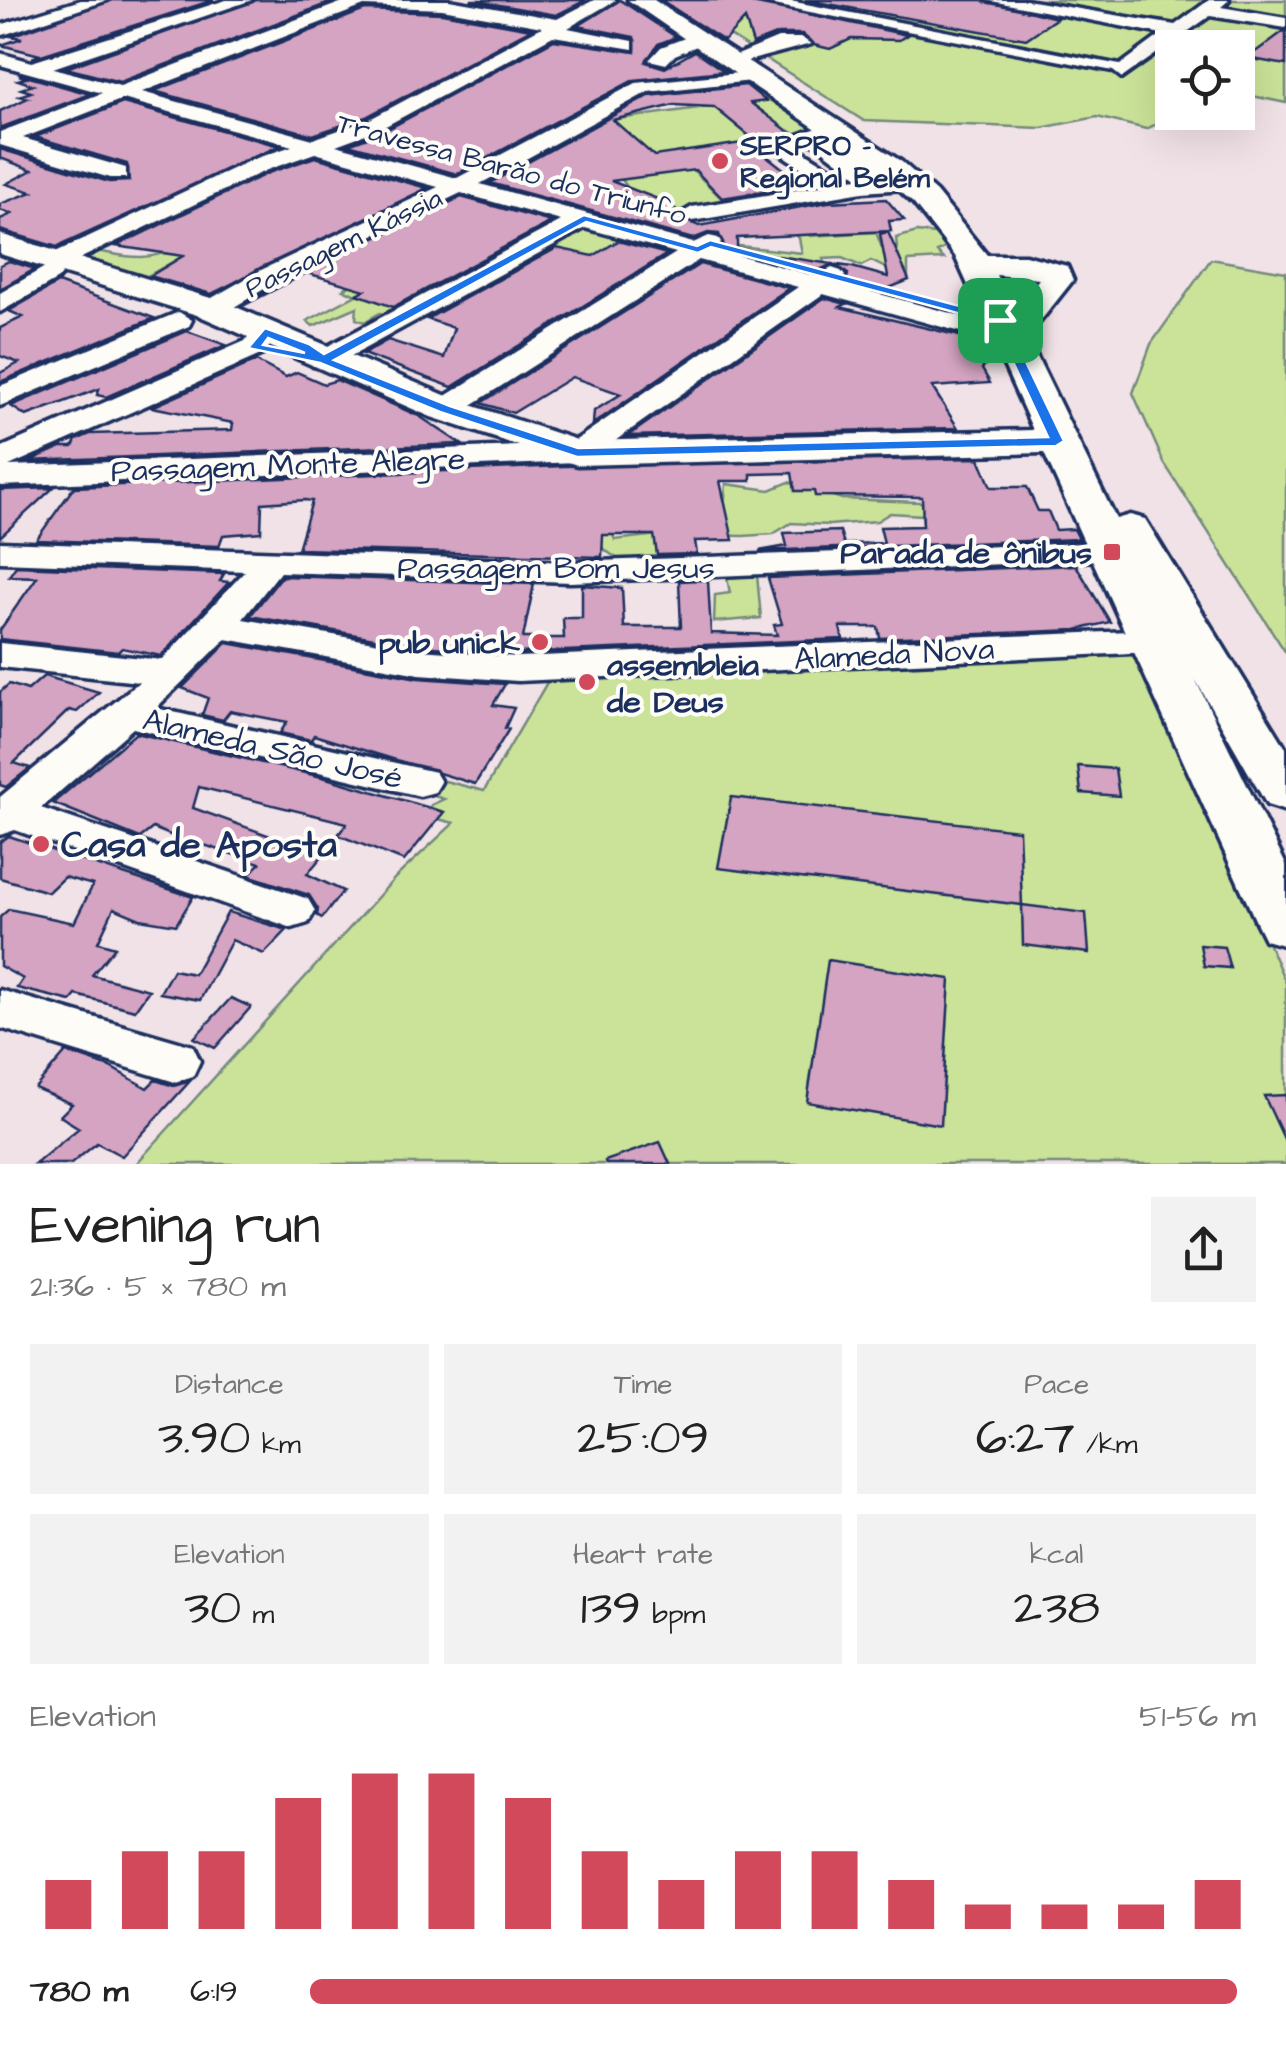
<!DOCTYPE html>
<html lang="en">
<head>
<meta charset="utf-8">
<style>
	body { margin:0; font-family:"Architects Daughter",sans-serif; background:#f2f2f2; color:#222; height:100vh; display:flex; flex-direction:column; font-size:38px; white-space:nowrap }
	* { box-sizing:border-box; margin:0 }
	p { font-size:32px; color:#767676 }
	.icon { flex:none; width:55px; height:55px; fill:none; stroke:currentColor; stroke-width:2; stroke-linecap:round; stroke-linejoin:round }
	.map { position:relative; height:1164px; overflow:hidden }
	.sheet { display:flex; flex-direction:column; background:#fff; flex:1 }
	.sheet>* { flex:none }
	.tools { position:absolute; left:1155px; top:30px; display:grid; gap:20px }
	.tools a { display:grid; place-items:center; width:100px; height:100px; border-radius:0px; background:#fff; box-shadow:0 10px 40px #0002; font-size:50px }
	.pin { position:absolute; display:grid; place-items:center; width:85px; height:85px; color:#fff; margin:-42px; border-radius:20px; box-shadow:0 5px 15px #0006 }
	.round { display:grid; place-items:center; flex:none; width:105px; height:105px; border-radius:0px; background:#f2f2f2 }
	.summary { display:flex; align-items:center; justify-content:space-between; height:170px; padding:0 30px }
	h1 { font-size:55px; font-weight:600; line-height:75px }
	.figures { display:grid; grid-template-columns:repeat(3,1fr); gap:15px; height:170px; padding:10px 30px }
	.figures div { display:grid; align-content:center; border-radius:0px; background:#f2f2f2; text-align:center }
	.figures b { font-size:50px; font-weight:600 }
	.figures small { font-size:28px; font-weight:400 }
	.figures p { font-size:28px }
	.chart { height:280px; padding:20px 30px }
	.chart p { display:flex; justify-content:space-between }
	.chart svg { width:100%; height:180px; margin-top:10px; stroke:#d1495b; stroke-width:6 }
	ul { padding:0 30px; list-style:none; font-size:32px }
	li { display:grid; grid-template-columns:160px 120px 1fr; align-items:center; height:75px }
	li i { height:25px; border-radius:12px; background:#d1495b }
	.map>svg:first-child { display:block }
	.green { fill:#cbe399; stroke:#73897c; stroke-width:2.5 }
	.building { fill:#d5a4c2; stroke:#1b2f5e; stroke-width:2.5 }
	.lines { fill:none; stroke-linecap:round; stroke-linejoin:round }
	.minor-casing { stroke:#1b2f5e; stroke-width:7 }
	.major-casing { stroke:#1b2f5e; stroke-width:7 }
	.minor { fill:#fdfcf7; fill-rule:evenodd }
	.major { fill:#fdfcf7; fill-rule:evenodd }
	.route { fill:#1a73e8; stroke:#fff; stroke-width:2.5; fill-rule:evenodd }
	.poi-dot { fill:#d1495b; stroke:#fdfcf7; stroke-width:4 }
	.labels { text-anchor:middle; stroke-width:8; stroke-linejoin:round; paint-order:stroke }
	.far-poi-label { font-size:28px; font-weight:bold; fill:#1b2f5e; stroke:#fdfcf7; text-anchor:start }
	.far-street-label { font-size:28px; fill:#1b2f5e; stroke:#fdfcf7 }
	.street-label { font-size:32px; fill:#1b2f5e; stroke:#fdfcf7 }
	.poi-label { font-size:32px; font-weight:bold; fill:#1b2f5e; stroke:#fdfcf7; text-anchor:end }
	.near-poi-label { font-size:38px; font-weight:bold; fill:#1b2f5e; stroke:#fdfcf7; text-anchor:start }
</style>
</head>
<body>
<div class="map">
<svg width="1286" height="1164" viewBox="0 0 1286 1164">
	<rect width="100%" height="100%" fill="#f1e2e7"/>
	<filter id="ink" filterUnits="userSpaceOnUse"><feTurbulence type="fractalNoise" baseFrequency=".01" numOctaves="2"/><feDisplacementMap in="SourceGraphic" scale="20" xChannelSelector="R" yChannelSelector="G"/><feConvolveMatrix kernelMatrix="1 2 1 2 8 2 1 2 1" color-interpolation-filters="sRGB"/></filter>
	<g filter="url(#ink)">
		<g class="green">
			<polygon points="709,0 1286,0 1286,103 1238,93 1238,48 1172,48 1172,112 1182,113 1146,129 1097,117 1041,128 864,121 688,9"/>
			<polygon points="773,98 823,129 800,137 789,130 764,132 772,140 676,153 736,213 679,220 645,211 581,124"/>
			<polygon points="789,206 810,236 876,232 882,248 897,248 896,238 917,232 944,235 949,246 937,252 944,259 908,261 908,279 871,261 861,266 842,258 823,259 830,270 730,245 802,253 799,238 760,208"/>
			<polygon points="586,221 628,232 588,264 531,250"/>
			<path d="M178,246L200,261L181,257L135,283L75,265L97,251C128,257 150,263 178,246Z"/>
			<polygon points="430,247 359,294 400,308 389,315 380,313 364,322 356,319 357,307 313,326 307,321 356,295 343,289"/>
			<polygon points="1211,259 1286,272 1286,653 1164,463 1133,393 1151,344"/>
			<polygon points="789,482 842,499 972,504 924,530 922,515 890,513 877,521 829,525 791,523 773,534 743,536 705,535 675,543 662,559 622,562 602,548 396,504 604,513 615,540 666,534 724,510 726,484 770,490"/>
			<polygon points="757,575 761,618 714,622 715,595 730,593 727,578"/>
			<polygon points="1136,648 1286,983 1286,1164 136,1164 396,877 454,823 430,817 431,805 444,799 427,794 441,780 484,791 549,679"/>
		</g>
		<g class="building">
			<polygon points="112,0 214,0 32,58 40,55 1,45 22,38 11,36"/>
			<polygon points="256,0 337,0 120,82 66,68"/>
			<polygon points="471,0 586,0 556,15"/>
			<polygon points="620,0 676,37 658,44 646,62 665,68 695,51 724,71 634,80 457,174 348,144 384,131 554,40 635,52 634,37 578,26"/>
			<polygon points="661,0 744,0 907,35 899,40 851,39 830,49 814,45 802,34 778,34 753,44 745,19 724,41"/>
			<polygon points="805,0 982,0 1057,18 1026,39"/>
			<polygon points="365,10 442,13 531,29 366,117 313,135 154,91"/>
			<polygon points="1286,32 1286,65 1247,58 1284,31"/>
			<polygon points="19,75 22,75 90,94 0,128 0,111 28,98 19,96 31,92 21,89 33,85 18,80 26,78"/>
			<polygon points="746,85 766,101 751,103 792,134 759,144 714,107 674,105 613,120 654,156 749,142 804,185 722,198 695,170 611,181 663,201 678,211 678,217 699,226 828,202 886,199 904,220 889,221 891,231 737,238 737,250 852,267 888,277 880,234 888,232 909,280 882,291 846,281 848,274 833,264 815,272 723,247 719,234 708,233 693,239 490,183 649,96"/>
			<polygon points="123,103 279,146 57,247 0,230 0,219 12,214 0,210 0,204 32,192 6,184 32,170 0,158 0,149 109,182 129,181 127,164 35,137"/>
			<polygon points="315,157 427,188 211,294 150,276 183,256 116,246 268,173"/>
			<polygon points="461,197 551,222 393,307 357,294 365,290 307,273 243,306 281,283"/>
			<polygon points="618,241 667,254 452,387 363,354 388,340 444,358 454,328 427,319 557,248 593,256"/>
			<polygon points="9,261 35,269 0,289 0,265"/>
			<polygon points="700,264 789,288 593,424 594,411 621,394 572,377 513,413 481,403"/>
			<polygon points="58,283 154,318 0,382 0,373 19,363 0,356 0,328 23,317 9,311"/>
			<polygon points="824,298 846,304 840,307 968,338 962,346 987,362 982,369 990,383 932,387 958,428 628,436"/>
			<polygon points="187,331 226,345 106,397 97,395 99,389 26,416 11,406"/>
			<polygon points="256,361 286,377 297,372 324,384 337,380 419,416 461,444 29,461 61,447 73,447 76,440 90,434 232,430 233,423 152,407"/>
			<polygon points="979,458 991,487 1027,487 1038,511 1048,511 1056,530 1074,529 1079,539 759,551 787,546 784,533 840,531 844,544 884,543 880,527 923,526 922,497 815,496 814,491 795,491 792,473 751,474 751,481 720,481 733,540 695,541 697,554 657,555 654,535 603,535 602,557 298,549 312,501 305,500 262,503 261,532 223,535 219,546 36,540 74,487 564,466"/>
			<polygon points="53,488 0,537 0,490"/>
			<polygon points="1076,565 1110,622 1076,630 880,638 878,627 840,627 843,639 518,653 419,646 250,616 282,576 534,584 523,638 564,638 563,618 582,618 582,585 622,588 624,627 681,627 679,581 703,580 708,581 711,633 777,635 774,625 782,624 768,578"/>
			<polygon points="16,566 224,574 220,581 229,582 161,656 122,648 118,652 0,639 0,630 37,577 9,576"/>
			<polygon points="227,643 418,678 505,684 493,705 514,708 505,728 509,729 475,784 314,735 311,740 280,733 287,722 230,711 223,720 202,715 208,698 182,688"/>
			<polygon points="44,676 99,692 77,712 69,710 14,763 30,768 6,787 0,785 0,692 9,684 28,690"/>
			<polygon points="136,733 326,778 444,812 404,861 338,835 347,823 199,787 193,808 323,855 307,874 343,891 322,918 317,915 318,909 309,895 248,875 260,863 204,845 196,857 178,851 185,841 153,828 140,838 53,803"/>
			<polygon points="1078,766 1115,769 1119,796 1081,793"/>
			<polygon points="731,797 1019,830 1022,905 718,868"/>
			<polygon points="9,836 193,897 176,925 140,919 114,908 98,942 115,947 92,975 149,990 135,1010 76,995 71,1001 17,988 23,979 0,966 0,917 9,909 74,923 93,885 64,877 48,892 0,878 0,842"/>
			<polygon points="1022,905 1086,913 1089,953 1023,945"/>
			<polygon points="228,912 287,930 264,954 232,940 200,1000 160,993 173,970 194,974"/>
			<polygon points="1200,945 1224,947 1230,968 1204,966"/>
			<polygon points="828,960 950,979 941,1125 807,1102"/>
			<polygon points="231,998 251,1007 215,1048 194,1038"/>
			<polygon points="66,1052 110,1067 147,1088 155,1080 174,1086 190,1081 122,1156 97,1143 71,1164 35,1164 79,1128 60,1116 72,1104 35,1088"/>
			<polygon points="1286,1095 1286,1143 1264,1096"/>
			<polygon points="660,1142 670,1164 606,1164 605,1161"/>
		</g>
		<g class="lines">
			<g class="minor-casing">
				<g id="minor">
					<polygon points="81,0 108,0 0,36 0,25"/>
					<path d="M226,0H252L53,68L120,86L348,0H449L557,19L594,0H616L568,28L633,41V49L553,36L382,128L336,145L457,178L636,83L759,71V79L752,81L648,92L480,184L693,243L709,236L718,238L721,243L716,249L815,276L832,268L841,271L845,276L839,283L1017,331L1021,337L1007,345L823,294L588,460L577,462L0,486V448L245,341L255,326L265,324L279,332L265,353L9,466L570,444L798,287L699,260L456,415H434L430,409L434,403L676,253L585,228L333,366H313L309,360L313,354L561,221L461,193L279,280L221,315H203L199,309L203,303L261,270L438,187L315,153L267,170L58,269L62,274L58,279L0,312V293L45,267L41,262L45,257L251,160L292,146L123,99L23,138L126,168V178H110L0,145V132L102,93L0,65V53L32,62ZM364,6L442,9L542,27L368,120L313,139L142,92Z"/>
					<polygon points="748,0 785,0 1120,65 1162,34 986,0 1026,0 1175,25 1209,0 1229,0 1221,7 1286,18 1286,28 1210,16 1122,78 1113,71"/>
					<polygon points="698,33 704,35 704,43 675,55 666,64 649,60 661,47"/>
					<polygon points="778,38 802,38 811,44 744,62 735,56"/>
					<path d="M833,122L844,128L830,136L888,177L917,178V188L863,192L692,221L680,214L692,207L827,185L769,146ZM812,142L860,178L848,179L797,147Z"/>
					<polygon points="179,312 192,320 189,326 0,406 0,386"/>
					<polygon points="0,542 571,562 1112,542 1124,545 1129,552 1124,559 571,582 280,572 243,619 419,650 518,657 1155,630 1168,633 1173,641 1168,649 1155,652 518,681 419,674 226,639 156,708 435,772 441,782 435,792 420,796 133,728 41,808 308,899 315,911 308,923 292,928 15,830 0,835 0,797 139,682 0,667 0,643 162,660 245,571 0,562"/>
					<polygon points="0,990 193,1046 200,1061 193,1076 175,1082 0,1028"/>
				</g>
			</g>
			<g class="major-casing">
				<path id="major" d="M628,0H654L902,162L936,192L987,255H1025L1067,266L1073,280L1038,324L1022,326L1116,519L1130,515L1145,519L1286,748V811L1267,805L1195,679L1286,865V946L1265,940L1257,924L1044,453L577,465L431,417L200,316L0,254V234L224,302L459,401L580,441L1033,430L955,256L914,204L882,174ZM996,275L1039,279L1014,310Z"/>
			</g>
			<use href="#minor" class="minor"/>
			<use href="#major" class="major"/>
		</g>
	</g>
	<path class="route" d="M584,215L697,246L710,240L1005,318L1064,441L1056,446L577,457L440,412L320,363L248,348L265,328L309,344L324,354ZM586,222L698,253L711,247L995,323L1048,437L578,448L450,406L334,360ZM268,338L305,353L263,345Z"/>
	<g class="poi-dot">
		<circle cx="720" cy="161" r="10"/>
		<rect x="1102" y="542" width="20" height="20" rx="5"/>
		<circle cx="540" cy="642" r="10"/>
		<circle cx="587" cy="682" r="10"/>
		<circle cx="41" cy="844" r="10"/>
	</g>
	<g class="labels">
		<g class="far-poi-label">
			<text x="740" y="155">SERPRO -<tspan x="740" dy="32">Regional Belém</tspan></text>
		</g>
		<g class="far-street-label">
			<text transform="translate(512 168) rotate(15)" y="10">Travessa Barão do Triunfo</text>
			<text transform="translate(343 242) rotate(-26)" y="10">Passagem Kássia</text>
		</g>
		<g class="street-label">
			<text transform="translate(288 464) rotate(-2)" y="11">Passagem Monte Alegre</text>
			<text x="556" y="578">Passagem Bom Jesus</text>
			<text transform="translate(894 653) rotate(-3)" y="11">Alameda Nova</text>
			<text transform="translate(273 748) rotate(13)" y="11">Alameda São José</text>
		</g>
		<g class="poi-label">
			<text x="1092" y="563">Parada de ônibus</text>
			<text x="520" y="653">pub unick</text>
			<text x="607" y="675" text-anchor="start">assembleia<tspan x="607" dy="37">de Deus</tspan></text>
		</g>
		<g class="near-poi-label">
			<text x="61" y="857">Casa de Aposta</text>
		</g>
	</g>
</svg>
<div class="tools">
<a><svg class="icon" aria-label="locate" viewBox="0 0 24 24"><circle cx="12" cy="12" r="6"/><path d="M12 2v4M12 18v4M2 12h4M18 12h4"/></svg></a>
</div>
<div class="pin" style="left:1000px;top:320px;background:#1e9e55"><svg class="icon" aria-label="arrive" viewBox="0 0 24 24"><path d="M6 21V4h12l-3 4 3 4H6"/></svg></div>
</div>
<section class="sheet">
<div class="summary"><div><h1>Evening run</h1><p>21:36 · 5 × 780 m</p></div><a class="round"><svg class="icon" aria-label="share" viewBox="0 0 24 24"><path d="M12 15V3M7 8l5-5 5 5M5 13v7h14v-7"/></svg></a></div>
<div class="figures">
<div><p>Distance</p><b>3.90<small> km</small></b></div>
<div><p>Time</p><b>25:09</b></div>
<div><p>Pace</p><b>6:27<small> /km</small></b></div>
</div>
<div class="figures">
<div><p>Elevation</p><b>30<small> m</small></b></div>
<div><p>Heart rate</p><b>139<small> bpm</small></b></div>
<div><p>kcal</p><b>238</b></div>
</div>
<div class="chart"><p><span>Elevation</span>51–56 m</p>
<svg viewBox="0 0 160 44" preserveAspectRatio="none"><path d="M5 44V32M15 44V25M25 44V25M35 44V12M45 44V6M55 44V6M65 44V12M75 44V25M85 44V32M95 44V25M105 44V25M115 44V32M125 44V38M135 44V38M145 44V38M155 44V32"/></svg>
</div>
<ul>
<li><b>780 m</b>6:19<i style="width:98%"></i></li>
</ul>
</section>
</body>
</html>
